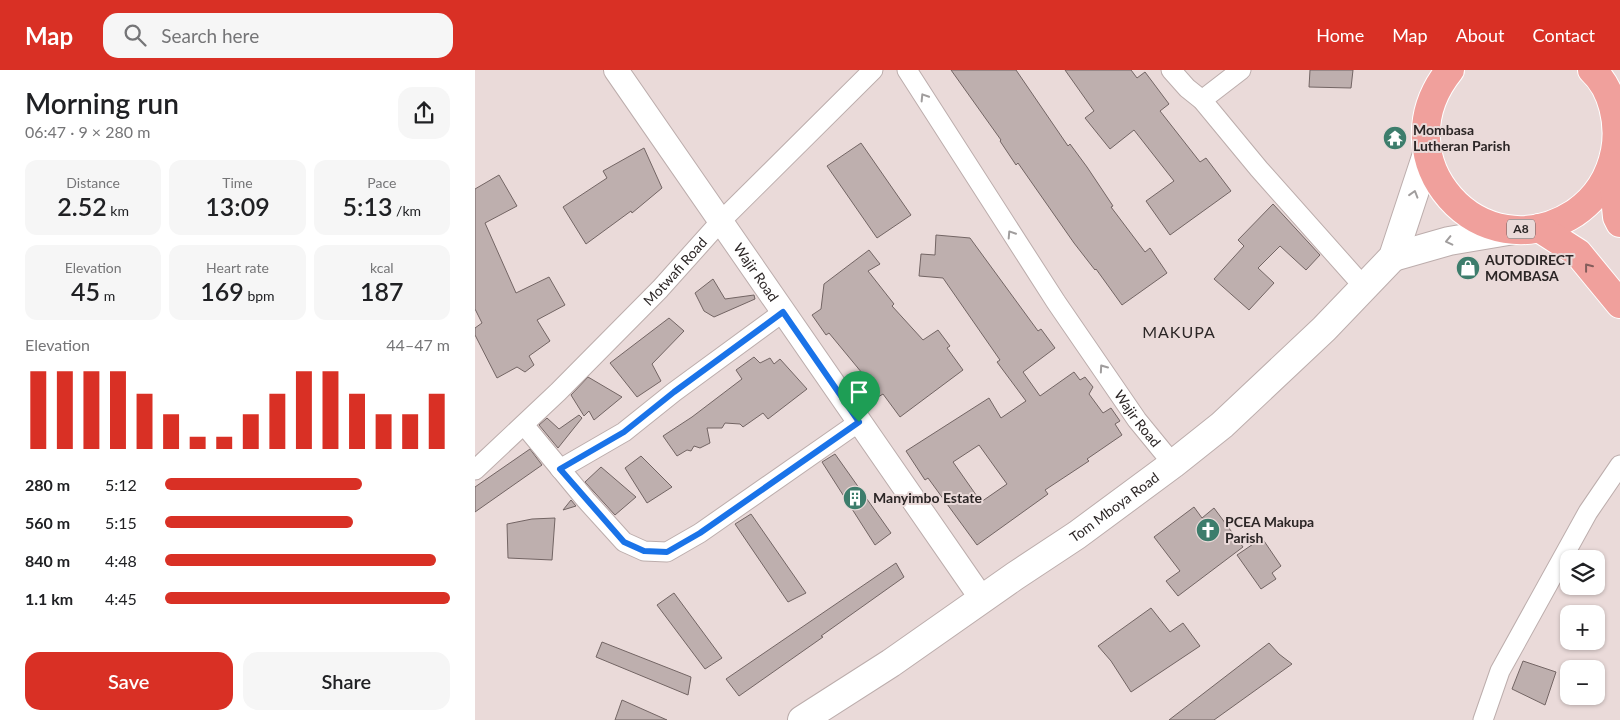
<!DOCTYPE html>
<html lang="en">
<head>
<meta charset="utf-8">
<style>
	body { margin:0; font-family:Lato,sans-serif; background:#f6f6f6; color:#202124; height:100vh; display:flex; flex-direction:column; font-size:19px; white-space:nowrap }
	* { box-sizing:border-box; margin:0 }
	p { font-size:16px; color:#757577 }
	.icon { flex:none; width:28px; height:28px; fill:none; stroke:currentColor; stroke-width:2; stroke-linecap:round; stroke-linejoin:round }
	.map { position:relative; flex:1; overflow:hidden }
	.side { display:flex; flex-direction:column; background:#fff; width:475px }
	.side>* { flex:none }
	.tools { position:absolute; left:1085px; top:480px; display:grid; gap:10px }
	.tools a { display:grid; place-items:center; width:45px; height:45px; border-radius:10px; background:#fff; box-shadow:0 1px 4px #0004; font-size:25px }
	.pin { position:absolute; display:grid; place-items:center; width:42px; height:42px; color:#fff; margin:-51px -21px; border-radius:50% 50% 50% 0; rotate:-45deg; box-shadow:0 0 5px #0007 }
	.pin .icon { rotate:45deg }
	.round { display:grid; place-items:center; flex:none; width:52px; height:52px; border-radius:15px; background:#f6f6f6 }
	.headline { display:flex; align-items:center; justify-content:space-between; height:85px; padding:0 25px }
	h1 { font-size:28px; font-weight:600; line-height:38px }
	.metrics { display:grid; grid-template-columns:repeat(3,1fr); gap:8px; height:85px; padding:5px 25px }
	.metrics div { display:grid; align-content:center; border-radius:12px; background:#f6f6f6; text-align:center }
	.metrics b { font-size:25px; font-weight:600 }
	.metrics small { font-size:14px; font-weight:400 }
	.metrics p { font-size:14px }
	.chart { height:140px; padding:10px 25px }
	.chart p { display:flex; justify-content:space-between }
	.chart svg { width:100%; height:90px; margin-top:5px; stroke:#d93025; stroke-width:6 }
	.button { display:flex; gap:10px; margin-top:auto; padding:10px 25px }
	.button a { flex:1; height:58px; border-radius:15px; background:#d93025; color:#fff; font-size:20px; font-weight:600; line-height:58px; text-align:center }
	.button a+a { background:#f6f6f6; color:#202124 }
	ul { padding:0 25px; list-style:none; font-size:16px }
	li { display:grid; grid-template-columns:80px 60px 1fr; align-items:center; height:38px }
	li i { height:12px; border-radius:6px; background:#d93025 }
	header { display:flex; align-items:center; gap:30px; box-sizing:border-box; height:70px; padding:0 25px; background:#d93025; color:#fff }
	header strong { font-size:24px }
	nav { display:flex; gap:28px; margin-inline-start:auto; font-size:18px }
	.search { width:350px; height:45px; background:#f6f6f6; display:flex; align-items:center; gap:12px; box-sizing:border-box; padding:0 18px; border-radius:15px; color:#757577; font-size:19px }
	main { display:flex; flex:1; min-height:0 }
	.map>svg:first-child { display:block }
	.building { fill:#beafae; stroke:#736564; fill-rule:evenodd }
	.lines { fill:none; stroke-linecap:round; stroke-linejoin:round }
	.minor-casing { stroke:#bcadac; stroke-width:21 }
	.tertiary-casing { stroke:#bcadac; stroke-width:26 }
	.secondary-casing { stroke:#bcadac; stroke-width:30 }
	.trunk-casing { stroke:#fff; stroke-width:30 }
	.minor { stroke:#fff; stroke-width:19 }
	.tertiary { stroke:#fff; stroke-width:24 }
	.secondary { stroke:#fff; stroke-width:28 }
	.trunk { stroke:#f0a09c; stroke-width:28 }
	.oneway { stroke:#a09d9d }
	.oneway2 { stroke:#845d5b }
	.route-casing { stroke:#fff; stroke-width:10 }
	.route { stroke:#1a73e8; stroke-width:6 }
	.labels { text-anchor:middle; stroke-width:4; stroke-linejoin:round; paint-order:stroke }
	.shield { fill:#eadad9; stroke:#655c5c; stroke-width:1 }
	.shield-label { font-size:12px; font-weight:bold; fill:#2c2626 }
	.poi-label { font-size:14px; font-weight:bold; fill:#2c2626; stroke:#eadad9; text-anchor:start }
	.street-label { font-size:14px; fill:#2c2626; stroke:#eadad9 }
	.quarter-label { font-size:16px; letter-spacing:1px; fill:#2c2626; stroke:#eadad9 }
</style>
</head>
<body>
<header>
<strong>Map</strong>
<div class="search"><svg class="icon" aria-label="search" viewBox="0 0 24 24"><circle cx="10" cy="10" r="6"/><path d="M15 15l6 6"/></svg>Search here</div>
<nav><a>Home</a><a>Map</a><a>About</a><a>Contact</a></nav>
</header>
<main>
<section class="side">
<div class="headline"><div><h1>Morning run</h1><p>06:47 · 9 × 280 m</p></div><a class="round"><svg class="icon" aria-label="share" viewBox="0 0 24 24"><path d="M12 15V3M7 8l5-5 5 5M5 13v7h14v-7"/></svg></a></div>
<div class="metrics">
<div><p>Distance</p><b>2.52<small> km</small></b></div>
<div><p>Time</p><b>13:09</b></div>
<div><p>Pace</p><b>5:13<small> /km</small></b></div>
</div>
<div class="metrics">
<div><p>Elevation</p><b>45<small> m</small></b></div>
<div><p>Heart rate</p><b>169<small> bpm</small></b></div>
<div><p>kcal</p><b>187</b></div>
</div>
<div class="chart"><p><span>Elevation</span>44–47 m</p>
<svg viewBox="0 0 160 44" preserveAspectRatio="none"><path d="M5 44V6M15 44V6M25 44V6M35 44V6M45 44V17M55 44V27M65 44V38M75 44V38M85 44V27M95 44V17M105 44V6M115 44V6M125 44V17M135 44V27M145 44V27M155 44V17"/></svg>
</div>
<ul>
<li><b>280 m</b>5:12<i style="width:69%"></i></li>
<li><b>560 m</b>5:15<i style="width:66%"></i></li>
<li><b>840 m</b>4:48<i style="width:95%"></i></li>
<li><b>1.1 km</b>4:45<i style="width:100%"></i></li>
</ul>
<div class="button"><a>Save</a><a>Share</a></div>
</section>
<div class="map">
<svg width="1145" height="650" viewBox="0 0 1145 650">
	<rect width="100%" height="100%" fill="#eadad9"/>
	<g class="building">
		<polygon points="476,0 541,0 593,76 595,74 612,97 638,136 636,137 670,182 675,178 692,203 647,235 621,199 620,200 599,173 543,93 541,95 525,71 526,70"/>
		<polygon points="590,0 656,0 662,8 670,2 694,34 685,41 725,92 731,88 756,121 695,165 671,131 699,111 659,60 635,79 610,48 619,41"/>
		<polygon points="835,0 878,0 876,18 834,17"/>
		<polygon points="386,73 436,145 402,168 352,96"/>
		<polygon points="169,78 187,118 157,143 156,141 111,174 88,137 132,108 128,101"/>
		<polygon points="24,105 42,136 10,153 41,223 74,207 90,235 62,250 75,271 54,286 59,295 50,302 42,297 22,308 0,265 0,258 7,253 0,239 0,119"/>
		<polygon points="798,134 845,185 831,200 805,176 783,198 799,213 774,240 739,209 769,176 763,170"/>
		<path d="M461,165L495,168L563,261L566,259L580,278L548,302L565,326L599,302L605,310L610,307L618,317L614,324L628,343L636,338L645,351L640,354L647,365L612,389L614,391L570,420L573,424L502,475L453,408L450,410L431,381L514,328L526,348L551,331L522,292L525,290L468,208L444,206L446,184L460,185ZM504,375L532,414L506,432L478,392Z"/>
		<polygon points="394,180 405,194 393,201 419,234 417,236 448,270 463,260 475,276 472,278 488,300 425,347 408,324 403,327 390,310 392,309 354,263 351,265 337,245 346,239 349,214"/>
		<polygon points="238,209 250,229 279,225 280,229 239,247 229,241 220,223"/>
		<polygon points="194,248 209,261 177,294 186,311 162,327 135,293"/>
		<polygon points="279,287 285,293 295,288 299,294 305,289 332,319 293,349 288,343 268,357 265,354 250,353 247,358 232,358 235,373 225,378 219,376 216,381 212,380 202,386 188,366 217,347 267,309 261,300"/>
		<polygon points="113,307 147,327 119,350 114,341 109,346 96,325"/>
		<polygon points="104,345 107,348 83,378 64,355 72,348 84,359"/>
		<polygon points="55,379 67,395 0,442 0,417"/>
		<polygon points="360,384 416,463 400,475 347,392"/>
		<polygon points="166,386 197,417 172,433 150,398"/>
		<polygon points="126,397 161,427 140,445 110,412"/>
		<polygon points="96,430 101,436 88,440"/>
		<polygon points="719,437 727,448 739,438 768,477 703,526 691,511 705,501 679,467"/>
		<polygon points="276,444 331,523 313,532 260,454"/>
		<polygon points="80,448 77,490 33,488 32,454 57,449"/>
		<polygon points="787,468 806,496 797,503 801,509 786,519 762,485"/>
		<polygon points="421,493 429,507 346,566 348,567 264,626 251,609"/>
		<polygon points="199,523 247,588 230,599 182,535"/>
		<polygon points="676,538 695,562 708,553 725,576 656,622 636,591 623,576"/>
		<polygon points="127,572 216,607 213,625 121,587"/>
		<polygon points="794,573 804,584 817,594 739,650 694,650"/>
		<polygon points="1048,591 1081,602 1070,635 1037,619"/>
		<polygon points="147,630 192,650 140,650"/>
	</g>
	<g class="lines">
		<g class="minor-casing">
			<g id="minor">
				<path id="s1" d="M432,0L581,232L662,350L698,394"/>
				<polyline points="696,0 712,18 727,30 784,99 889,217"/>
				<polyline points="727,30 766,0"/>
				<polyline points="49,355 111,430 149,472 169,481 192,482 225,463 384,352"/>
				<polyline points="85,399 149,362 199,322 308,242"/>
				<path id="s2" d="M0,400L83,322L185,219L245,152L398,0"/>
				<polyline points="1008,650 1025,601 1113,442 1145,395"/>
			</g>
		</g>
		<g class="tertiary-casing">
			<g id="tertiary">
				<path id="s3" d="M141,0L507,529"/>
			</g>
		</g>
		<g class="secondary-casing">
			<g id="secondary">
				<polyline points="918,187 974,171 1039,160"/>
				<path id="s4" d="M327,650L416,593L540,506L602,465L698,394L747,355L849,259L918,187L952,84"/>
			</g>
		</g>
		<g class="trunk-casing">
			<g id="trunk">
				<path d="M975,0C903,89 1006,204 1100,143C1122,128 1135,107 1140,81C1145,54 1138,19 1117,0"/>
				<polyline points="1137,96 1142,147 1145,153"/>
				<polyline points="1064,158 1103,183 1145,234"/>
			</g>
		</g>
		<use href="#minor" class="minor"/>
		<use href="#tertiary" class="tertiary"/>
		<use href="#secondary" class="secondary"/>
		<use href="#trunk" class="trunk"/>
	</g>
	<defs><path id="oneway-chevron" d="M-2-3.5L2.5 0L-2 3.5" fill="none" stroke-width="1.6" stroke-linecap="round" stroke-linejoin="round" transform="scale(1.25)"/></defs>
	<g class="oneway">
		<use href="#oneway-chevron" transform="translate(449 27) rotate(-122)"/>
		<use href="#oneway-chevron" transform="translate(939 124) rotate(-73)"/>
		<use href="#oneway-chevron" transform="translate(536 164) rotate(-123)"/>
		<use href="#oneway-chevron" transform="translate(974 171) rotate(167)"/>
		<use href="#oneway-chevron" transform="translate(628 298) rotate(-125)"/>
	</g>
	<use class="oneway2" href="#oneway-chevron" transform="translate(1113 197) rotate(-128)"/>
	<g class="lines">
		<g class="route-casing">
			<polygon id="route" points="308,242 384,352 225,463 192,482 169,481 149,472 85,399 149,362 199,322"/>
		</g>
		<use href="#route" class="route"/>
	</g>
	<defs>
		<g id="temple-disc" transform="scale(1.25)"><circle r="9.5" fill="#3d7d6c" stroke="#eadad9"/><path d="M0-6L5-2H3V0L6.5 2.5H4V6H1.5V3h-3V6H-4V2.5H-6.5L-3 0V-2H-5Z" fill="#fff"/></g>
		<g id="shop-disc" transform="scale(1.25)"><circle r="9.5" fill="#3d7d6c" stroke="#eadad9"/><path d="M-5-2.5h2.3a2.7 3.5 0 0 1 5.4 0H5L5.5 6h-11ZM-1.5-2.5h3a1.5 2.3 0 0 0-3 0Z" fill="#fff"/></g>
		<g id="building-disc" transform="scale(1.25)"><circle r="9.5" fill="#3d7d6c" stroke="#eadad9"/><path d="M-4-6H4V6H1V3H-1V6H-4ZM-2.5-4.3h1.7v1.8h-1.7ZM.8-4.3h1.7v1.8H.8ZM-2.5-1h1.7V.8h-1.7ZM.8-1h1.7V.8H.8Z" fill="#fff"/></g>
		<g id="church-disc" transform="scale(1.25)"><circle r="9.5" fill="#3d7d6c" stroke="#eadad9"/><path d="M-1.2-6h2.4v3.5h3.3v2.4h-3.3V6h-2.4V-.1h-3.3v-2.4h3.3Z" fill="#fff"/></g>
	</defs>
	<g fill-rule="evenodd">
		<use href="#temple-disc" x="920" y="68"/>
		<use href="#shop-disc" x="993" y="198"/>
		<use href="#building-disc" x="380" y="428"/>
		<use href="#church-disc" x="733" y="460"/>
	</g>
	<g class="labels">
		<rect class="shield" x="1032" y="149.5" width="28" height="19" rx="4"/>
		<g class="shield-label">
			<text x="1046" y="163">A8</text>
		</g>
		<g class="poi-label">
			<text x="938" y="65">Mombasa<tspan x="938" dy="16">Lutheran Parish</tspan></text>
			<text x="1010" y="195">AUTODIRECT<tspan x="1010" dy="16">MOMBASA</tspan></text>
			<text x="398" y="433">Manyimbo Estate</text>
			<text x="750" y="457">PCEA Makupa<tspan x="750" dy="16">Parish</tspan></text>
		</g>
		<g class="street-label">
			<text dy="5" stroke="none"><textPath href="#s2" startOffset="282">Motwafi Road</textPath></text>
			<text dy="5" stroke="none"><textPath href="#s3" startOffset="246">Wajir Road</textPath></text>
			<text dy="5" stroke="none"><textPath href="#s1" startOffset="418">Wajir Road</textPath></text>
			<text dy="5" stroke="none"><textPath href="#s4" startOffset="378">Tom Mboya Road</textPath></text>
		</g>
		<g class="quarter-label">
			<text x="704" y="268">MAKUPA</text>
		</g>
	</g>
</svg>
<div class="tools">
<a><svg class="icon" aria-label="layers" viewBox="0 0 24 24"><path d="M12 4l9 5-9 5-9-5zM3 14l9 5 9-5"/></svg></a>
<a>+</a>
<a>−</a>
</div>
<div class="pin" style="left:384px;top:352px;background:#1e9e55"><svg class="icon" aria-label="arrive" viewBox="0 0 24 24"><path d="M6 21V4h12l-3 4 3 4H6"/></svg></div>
</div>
</main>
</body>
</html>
